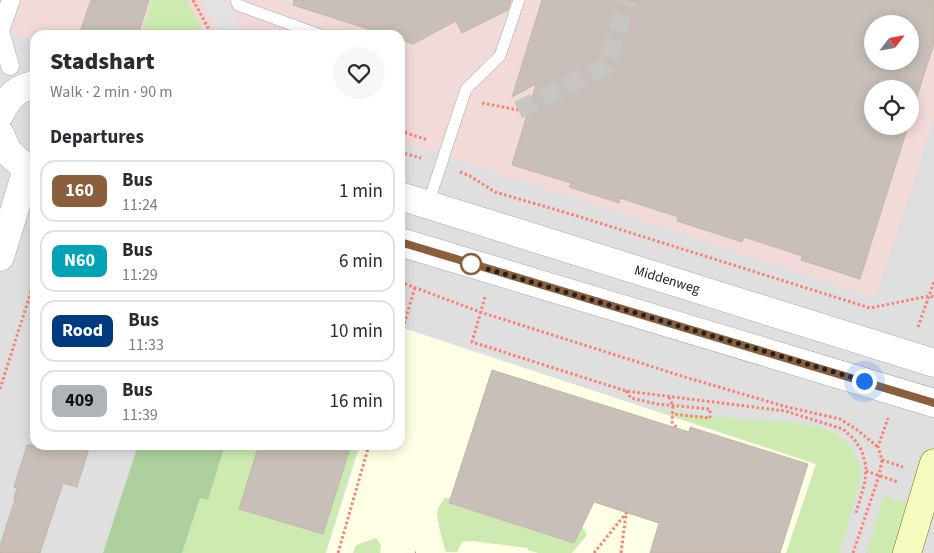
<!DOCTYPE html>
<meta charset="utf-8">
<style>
:root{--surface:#fff;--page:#f7f7f7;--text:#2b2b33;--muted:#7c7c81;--line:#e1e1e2}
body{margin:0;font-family:"Source Sans 3",sans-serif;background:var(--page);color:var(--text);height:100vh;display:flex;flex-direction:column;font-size:19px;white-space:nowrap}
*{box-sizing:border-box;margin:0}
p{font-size:16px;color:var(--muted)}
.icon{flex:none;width:28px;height:28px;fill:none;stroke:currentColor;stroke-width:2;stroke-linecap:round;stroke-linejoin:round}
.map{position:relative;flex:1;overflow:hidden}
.sheet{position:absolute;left:30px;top:30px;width:375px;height:420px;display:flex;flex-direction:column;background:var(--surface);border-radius:15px;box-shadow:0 2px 12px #0003}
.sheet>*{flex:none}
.badge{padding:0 10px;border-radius:8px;font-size:18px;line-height:32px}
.needle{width:32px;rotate:59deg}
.buttons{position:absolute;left:864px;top:15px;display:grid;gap:10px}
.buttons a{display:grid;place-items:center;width:55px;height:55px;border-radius:50%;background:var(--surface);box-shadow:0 2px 12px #0003;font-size:25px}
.you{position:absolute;width:25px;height:25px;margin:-12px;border:4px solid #fff;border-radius:50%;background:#1a73e8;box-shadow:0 0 0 8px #1a73e833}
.map>.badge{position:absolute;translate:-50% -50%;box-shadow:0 0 0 2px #fff}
h2{padding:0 20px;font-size:19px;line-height:45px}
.round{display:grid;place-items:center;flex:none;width:52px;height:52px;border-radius:26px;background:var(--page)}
.summary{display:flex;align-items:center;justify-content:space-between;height:85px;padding:0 20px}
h1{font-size:24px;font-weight:800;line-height:38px}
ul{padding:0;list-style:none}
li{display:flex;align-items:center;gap:15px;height:62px;margin:0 10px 8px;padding:0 10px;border:2px solid var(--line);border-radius:15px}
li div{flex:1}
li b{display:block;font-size:19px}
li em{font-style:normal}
li .badge{min-width:55px;font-weight:700;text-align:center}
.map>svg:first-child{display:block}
.residential{fill:#e0dfdf;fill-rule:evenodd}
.commercial{fill:#f2dad9;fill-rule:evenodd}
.education{fill:#ffffe5}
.grass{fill:#cdebb0}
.forest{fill:#add19e}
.parking{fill:#e2e2e2}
.building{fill:#c7bfb8;stroke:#c4b6ab;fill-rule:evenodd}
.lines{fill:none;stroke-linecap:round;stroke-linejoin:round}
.pedestrian-tunnel{stroke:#c8c6c1;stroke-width:18;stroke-dasharray:18 9;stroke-linecap:butt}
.service-casing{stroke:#a9a9a9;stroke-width:12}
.pedestrian-casing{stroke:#a9a9a9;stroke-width:19}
.tertiary-casing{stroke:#a9a9a9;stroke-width:29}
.secondary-casing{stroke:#707d05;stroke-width:29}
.path{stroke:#fa8072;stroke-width:3;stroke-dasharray:2.5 2.5;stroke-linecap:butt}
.service{stroke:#fff;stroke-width:11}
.pedestrian{stroke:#fff;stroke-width:18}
.tertiary{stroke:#fff;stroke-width:28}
.secondary{stroke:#f7fabf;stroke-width:28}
.line-casing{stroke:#fff;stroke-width:11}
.line{stroke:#8b5e3c;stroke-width:8}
.walk{stroke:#222;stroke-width:5;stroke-dasharray:0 9}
.stop-dot{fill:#fff;stroke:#8b5e3c;stroke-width:2.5}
.labels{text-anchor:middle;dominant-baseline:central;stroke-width:5;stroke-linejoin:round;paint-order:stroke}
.street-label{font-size:14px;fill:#222;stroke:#fff}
</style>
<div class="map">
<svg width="934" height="553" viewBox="0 0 934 553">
<rect width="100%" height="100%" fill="#f2efe9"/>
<!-- residential -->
<path class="residential" d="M 0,0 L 934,0 L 934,553 L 0,553 ZM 872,24 L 910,24 L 910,61 L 872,61 ZM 35,35 L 400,35 L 400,445 L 35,445 ZM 872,89 L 910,89 L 910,126 L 872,126 Z"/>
<!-- commercial -->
<path class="commercial" d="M 11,0 L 934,0 L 934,119 L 875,298 L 440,154 L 400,142 L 400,35 L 35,35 L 35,40 L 0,31 ZM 872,24 L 910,24 L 910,61 L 872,61 ZM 872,89 L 910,89 L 910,126 L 872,126 Z"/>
<!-- education -->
<path class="education" d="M 400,327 L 816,464 L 787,553 L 326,553 L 360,445 L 400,445 Z"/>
<!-- grass -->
<g class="grass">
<path d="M 152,0 L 187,0 L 205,35 L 141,35 Z"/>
<path d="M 659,411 C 687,414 715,416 743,419 C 771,421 821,421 844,439 C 855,448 859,463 861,477 L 840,553 L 786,553 L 816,464 Z"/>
<path d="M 225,445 L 358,445 L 325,553 L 182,553 L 200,498 L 208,500 Z"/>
<path d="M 884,495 L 897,500 L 913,503 L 895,553 L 866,553 Z"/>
<path d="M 445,498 L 451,498 L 450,504 L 574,543 L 582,526 L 587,535 L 572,553 L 538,553 L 528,550 L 528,548 L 471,541 L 462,542 L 457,552 L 446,552 C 444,548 436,515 437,512 C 438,507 442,502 445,498 Z"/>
<path d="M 376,538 L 381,545 L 380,553 L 353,553 L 356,545 Z"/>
</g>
<!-- forest -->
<path class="forest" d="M 138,445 L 225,445 L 208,500 L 200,498 L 182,553 L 103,553 Z"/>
<!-- parking -->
<path class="parking" d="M 202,0 L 226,0 L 245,35 L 220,35 Z"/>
<!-- building -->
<g class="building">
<path d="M 91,0 L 149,0 L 138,35 L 79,35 Z"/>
<path d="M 294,0 L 511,0 L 508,10 L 462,33 L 456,21 L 413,44 L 400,39 L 400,35 L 387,35 L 293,5 Z"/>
<path d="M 542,0 L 934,0 L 934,43 L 910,119 L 910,89 L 872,89 L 872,126 L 908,126 L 860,279 L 801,260 L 802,256 L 744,237 L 742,242 L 677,221 L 678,217 L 620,198 L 619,203 L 569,187 L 571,183 L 512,165 L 536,84 L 512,97 ZM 872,24 L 910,24 L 910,61 L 872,61 Z"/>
<path d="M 492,370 L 689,432 L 690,427 L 808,464 L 780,553 L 650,553 L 659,523 L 594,502 L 574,543 L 449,503 Z"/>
<path d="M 27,445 L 90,445 L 77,487 L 63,483 L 40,553 L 0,553 L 0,546 L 15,499 L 14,498 L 17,488 L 14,487 Z"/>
<path d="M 259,445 L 351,445 L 323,534 L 239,509 Z"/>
</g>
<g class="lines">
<!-- pedestrian-tunnel -->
<path class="pedestrian-tunnel" d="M 518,110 L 606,66 L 627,0"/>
<!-- service casing -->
<g class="service-casing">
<g id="service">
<path d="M 236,0 L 238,5 L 320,35"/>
<path d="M 428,204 L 466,89 L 500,56 L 519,0"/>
</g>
</g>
<!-- pedestrian casing -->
<g class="pedestrian-casing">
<path id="pedestrian" d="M 10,66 L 0,31 L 11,0"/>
</g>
<!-- tertiary casing -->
<g class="tertiary-casing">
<g id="tertiary">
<path d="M 0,114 C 7,99 17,87 35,85"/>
<path d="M 0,134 L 8,152 L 27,169 L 35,168"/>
<path d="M 400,196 L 934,363"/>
<path d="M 400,242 L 934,403"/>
<path d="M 0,257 L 27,169"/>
</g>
</g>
<!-- secondary casing -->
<g class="secondary-casing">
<path id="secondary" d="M 907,553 L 934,463"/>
</g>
<!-- path -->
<g class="path">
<path d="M 193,0 L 212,35"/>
<path d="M 482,103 L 518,110"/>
<path d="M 400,131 L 428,140"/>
<path d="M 400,152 L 421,158"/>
<path d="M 460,172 L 470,176 L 495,192 L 574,215 L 870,308 L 929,296 L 934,297"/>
<path d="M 400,282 L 480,312 L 688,378 L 787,407 L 840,419 L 856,429 L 878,447"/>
<path d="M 485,297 L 472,342 L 626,391 L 785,411 L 843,429 L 854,439 L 862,451 L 866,466 L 865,482 L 856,513"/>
<path d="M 918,327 L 934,282"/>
<path d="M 400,338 L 415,287"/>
<path d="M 0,389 L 35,279"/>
<path d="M 626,391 L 631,398 L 657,404 L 710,409 L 710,418 L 672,414"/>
<path d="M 669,397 L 673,406 L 672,422 L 678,429"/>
<path d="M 882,460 L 903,467"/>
<path d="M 866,471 L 898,482"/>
<path d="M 338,553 L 369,445"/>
<path d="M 415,553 L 416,553"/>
<path d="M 594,553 L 627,512"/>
<path d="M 621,553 L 626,514"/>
<path d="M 853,553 L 879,476 L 882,460 L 878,447 L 888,418"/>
</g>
<!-- service -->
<use href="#service" class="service"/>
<!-- pedestrian -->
<use href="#pedestrian" class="pedestrian"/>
<!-- tertiary -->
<use href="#tertiary" class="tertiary"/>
<!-- secondary -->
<use href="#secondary" class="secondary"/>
</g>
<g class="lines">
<!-- line casing -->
<g class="line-casing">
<path id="line" d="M 400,242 L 934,403"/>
</g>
<!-- line -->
<use href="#line" class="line"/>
<!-- walk -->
<path class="walk" d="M 471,264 L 864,381"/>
</g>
<!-- markers -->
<circle class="stop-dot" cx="471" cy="264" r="10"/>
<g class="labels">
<!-- street labels -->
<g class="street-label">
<text transform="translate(667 280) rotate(17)">Middenweg</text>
</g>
</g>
</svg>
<div class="buttons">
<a><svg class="needle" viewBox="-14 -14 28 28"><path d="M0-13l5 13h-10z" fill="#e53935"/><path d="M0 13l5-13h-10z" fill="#7c7c81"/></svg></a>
<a><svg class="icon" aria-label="locate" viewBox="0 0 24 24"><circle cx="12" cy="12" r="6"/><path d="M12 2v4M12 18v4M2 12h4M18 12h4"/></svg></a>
</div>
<div class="you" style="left:864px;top:381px"></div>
<section class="sheet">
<div class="summary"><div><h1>Stadshart</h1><p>Walk · 2 min · 90 m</p></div><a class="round"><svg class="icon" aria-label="heart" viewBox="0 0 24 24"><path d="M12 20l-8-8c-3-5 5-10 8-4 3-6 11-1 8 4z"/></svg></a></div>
<h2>Departures</h2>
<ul>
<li><span class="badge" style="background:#8b5e3c;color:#fff">160</span><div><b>Bus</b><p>11:24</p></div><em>1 min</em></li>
<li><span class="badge" style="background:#00a3b4;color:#fff">N60</span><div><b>Bus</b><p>11:29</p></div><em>6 min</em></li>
<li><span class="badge" style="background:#003b80;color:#fff">Rood</span><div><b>Bus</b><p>11:33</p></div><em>10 min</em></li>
<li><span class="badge" style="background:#afb4b9;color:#111">409</span><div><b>Bus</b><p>11:39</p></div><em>16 min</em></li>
</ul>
</section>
</div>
